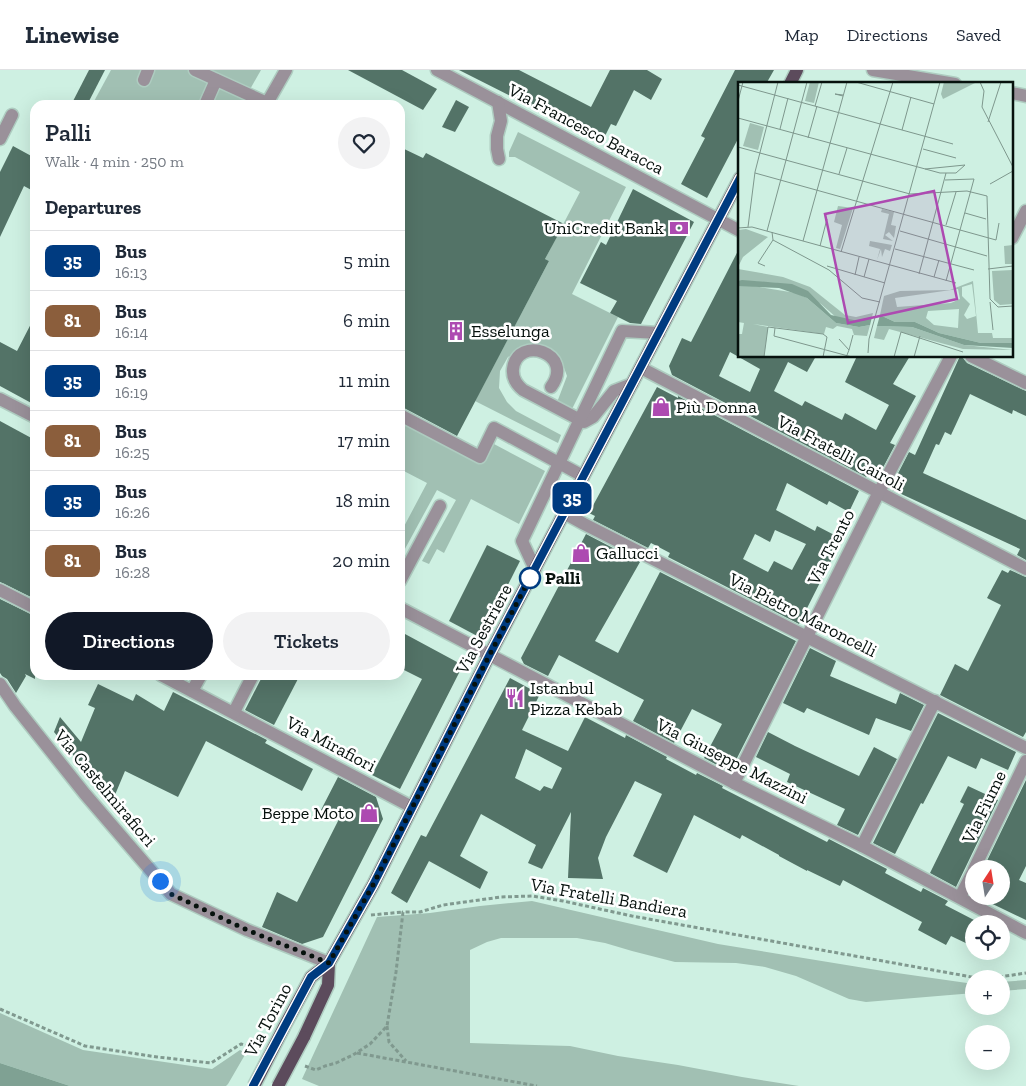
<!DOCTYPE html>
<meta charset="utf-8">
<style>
:root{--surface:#fff;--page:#f2f2f3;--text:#1f2937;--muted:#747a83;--line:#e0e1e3;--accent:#111827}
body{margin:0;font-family:"Zilla Slab",serif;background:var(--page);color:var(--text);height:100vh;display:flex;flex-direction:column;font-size:19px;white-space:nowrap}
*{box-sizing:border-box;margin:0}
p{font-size:16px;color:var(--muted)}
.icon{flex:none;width:28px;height:28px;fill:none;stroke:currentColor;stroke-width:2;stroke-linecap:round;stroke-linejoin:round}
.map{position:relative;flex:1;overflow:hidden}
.details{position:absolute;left:30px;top:30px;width:375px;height:580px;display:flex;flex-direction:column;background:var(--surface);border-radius:15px;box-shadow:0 5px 20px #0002}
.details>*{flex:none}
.badge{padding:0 10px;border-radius:8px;font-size:18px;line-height:32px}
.needle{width:32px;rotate:12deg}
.buttons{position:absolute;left:965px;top:790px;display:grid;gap:10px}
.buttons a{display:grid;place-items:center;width:45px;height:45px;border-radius:50%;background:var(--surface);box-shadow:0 5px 20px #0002;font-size:25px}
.you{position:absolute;width:25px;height:25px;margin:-12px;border:4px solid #fff;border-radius:50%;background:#1a73e8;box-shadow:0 0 0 8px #1a73e833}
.map>.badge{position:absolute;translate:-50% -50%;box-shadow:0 0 0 2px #fff}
h2{padding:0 15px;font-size:19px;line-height:45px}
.round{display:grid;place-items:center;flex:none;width:52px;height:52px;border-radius:26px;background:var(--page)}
.head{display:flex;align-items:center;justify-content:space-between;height:85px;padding:0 15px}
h1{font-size:24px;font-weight:600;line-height:38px}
.button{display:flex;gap:10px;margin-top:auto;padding:10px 15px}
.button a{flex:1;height:58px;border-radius:30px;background:var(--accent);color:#fff;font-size:20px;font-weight:600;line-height:58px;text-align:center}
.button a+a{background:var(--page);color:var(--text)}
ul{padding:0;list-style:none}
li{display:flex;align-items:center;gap:15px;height:60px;padding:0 15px;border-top:1px solid var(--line)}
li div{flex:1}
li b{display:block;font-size:19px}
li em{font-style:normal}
li .badge{min-width:55px;font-weight:700;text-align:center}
header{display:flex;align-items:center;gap:30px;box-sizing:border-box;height:70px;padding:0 25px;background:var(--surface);border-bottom:1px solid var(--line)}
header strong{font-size:24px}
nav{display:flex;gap:28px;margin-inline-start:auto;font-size:18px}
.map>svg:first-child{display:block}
.green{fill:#a1c0b3}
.water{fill:#7fa193}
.building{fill:#537367;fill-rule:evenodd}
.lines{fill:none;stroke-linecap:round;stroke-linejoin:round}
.minor-casing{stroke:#aeccc0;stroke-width:15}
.major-casing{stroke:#aeccc0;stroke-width:15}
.path{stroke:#80998f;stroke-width:3;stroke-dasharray:4 2.5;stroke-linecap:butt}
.minor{stroke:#9a919a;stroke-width:12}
.major{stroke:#5c4b5c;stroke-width:12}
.major-bridge-casing{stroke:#aeccc0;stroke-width:15;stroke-linecap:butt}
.major-bridge{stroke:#5c4b5c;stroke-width:12}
.line-casing{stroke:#fff;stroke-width:11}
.line{stroke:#003b80;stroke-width:8}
.walk{stroke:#06110d;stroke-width:5;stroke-dasharray:0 9}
.stop-dot{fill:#fff;stroke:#003b80;stroke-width:2.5}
.labels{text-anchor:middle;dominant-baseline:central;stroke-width:5;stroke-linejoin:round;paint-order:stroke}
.street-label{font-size:18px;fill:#06110d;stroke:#fff}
.poi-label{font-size:18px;fill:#06110d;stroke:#fff;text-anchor:start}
.stop-label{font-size:18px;font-weight:bold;fill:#06110d;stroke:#fff;text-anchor:start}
.inset-road{fill:none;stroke:#7e978d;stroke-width:1}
.view{fill:#ad4ab1;fill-opacity:0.15;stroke:#ad4ab1;stroke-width:2.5}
.inset-edge{fill:none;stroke:#06110d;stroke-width:2.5}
</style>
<header>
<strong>Linewise</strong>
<nav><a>Map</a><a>Directions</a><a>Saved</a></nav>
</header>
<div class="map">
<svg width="1026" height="1016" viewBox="0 0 1026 1016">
<rect width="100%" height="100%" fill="#cef0e2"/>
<!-- green -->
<g class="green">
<path d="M 111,0 L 261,0 L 241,35 L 92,35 Z"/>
<path d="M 518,62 L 626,117 L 572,224 L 618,247 L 571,341 L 556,335 L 567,306 L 563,295 L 554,286 L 520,281 L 508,287 L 500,301 L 499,318 L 507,332 L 516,341 L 561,365 L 558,373 L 475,331 L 549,191 L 545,189 L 580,122 L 515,87 L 509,87 L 509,82 Z"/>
<path d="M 400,351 L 483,393 L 494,374 L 545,401 L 519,454 L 471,429 L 444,483 L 437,479 L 429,494 L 422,491 L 456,430 L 437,420 L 400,488 L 400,464 L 427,413 L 400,399 Z"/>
<path d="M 532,831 L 718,874 L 883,901 L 974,914 L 974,923 L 866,932 L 849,929 L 796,906 L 765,897 L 736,893 L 675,892 L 632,881 L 605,873 L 577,868 L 501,868 L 487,872 L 470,880 L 470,973 L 570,976 L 618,986 L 678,995 L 742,1007 L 799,1016 L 319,1016 L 302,1009 L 377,847 L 430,843 L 480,836 Z"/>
<path d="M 1026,910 L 1026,919 L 1001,921 L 1001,912 Z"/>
<path d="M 0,943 L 83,980 L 212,999 L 240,980 L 246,983 L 228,1014 L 226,1016 L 70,1016 L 0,993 Z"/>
</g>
<!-- water -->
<path class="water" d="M 0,993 L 70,1016 L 0,1016 Z"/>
<!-- building -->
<g class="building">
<path d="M 89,0 L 105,0 L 87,35 L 71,35 Z"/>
<path d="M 348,0 L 402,0 L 437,19 L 423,40 Z"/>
<path d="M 459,0 L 519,0 L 591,37 L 610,0 L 647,0 L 662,9 L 651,30 L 634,20 L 616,56 L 611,54 L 602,72 Z"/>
<path d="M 735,0 L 774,0 L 766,14 L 740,14 L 740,65 L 707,128 L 681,114 L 705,68 L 701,66 Z"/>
<path d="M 456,30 L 469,37 L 455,62 L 442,57 Z"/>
<path d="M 13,76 L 35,88 L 35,122 L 24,116 L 0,167 L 0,102 Z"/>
<path d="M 400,77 L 423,88 L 426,83 L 564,154 L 545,189 L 549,191 L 457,366 L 404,338 L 400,337 Z"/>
<path d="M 633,119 L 694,152 L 641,254 L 630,253 L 610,243 L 617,231 L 580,213 L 601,172 L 606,175 Z"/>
<path d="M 740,177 L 740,286 L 816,286 L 807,302 L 788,292 L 774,321 L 802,336 L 805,331 L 842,350 L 845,343 L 876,360 L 889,335 L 845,312 L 857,286 L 910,286 L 893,314 L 916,326 L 890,373 L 895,375 L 877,409 L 868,404 L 866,407 L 672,305 L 669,296 L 682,268 L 691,272 ZM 730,282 L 760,299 L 750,322 L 719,306 Z"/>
<path d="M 35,246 L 35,335 L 0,316 L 0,272 L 17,281 Z"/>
<path d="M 960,286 L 963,288 L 967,293 L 1026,321 L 1026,346 L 1013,340 L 1012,344 L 970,324 L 951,365 L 945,362 L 939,375 L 936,374 L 923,403 L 1026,450 L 1026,490 L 1017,485 L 1020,479 L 897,422 L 892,420 L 893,418 L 891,417 L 909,382 L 915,385 Z"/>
<path d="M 657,317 L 678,328 L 678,326 L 859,421 L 849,442 L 829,431 L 827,435 L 787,413 L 776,440 L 815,461 L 817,456 L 842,469 L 799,554 L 668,487 L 670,483 L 651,473 L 648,478 L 593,450 L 595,446 L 589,443 ZM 775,460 L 806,474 L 792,500 L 774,491 L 768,502 L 743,489 L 755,464 L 770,472 Z"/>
<path d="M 0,351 L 35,370 L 35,529 L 0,512 Z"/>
<path d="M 586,464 L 640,492 L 595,571 L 618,583 L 660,502 L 796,571 L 730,702 L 704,688 L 722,654 L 692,639 L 674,673 L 633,651 L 644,630 L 559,585 L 548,606 L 524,594 L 521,588 Z"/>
<path d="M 487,475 L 520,491 L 481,568 L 449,551 Z"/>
<path d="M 1002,500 L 1008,503 L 1010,500 L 1026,507 L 1026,662 L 1023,667 L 940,625 L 955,594 L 968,601 L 1001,535 L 987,528 Z"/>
<path d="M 0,529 L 35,546 L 35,609 L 25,604 L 26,606 L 16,623 L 7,609 L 2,606 L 0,603 Z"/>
<path d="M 405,564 L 457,592 L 460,601 L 400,719 L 372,705 L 422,609 L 400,598 L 400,572 Z"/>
<path d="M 810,578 L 836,591 L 830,606 L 896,634 L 900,623 L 924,635 L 911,661 L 876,648 L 869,665 L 807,638 L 804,643 L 783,633 Z"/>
<path d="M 263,605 L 300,605 L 274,655 L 245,640 Z"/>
<path d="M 510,608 L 536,622 L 534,618 L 541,621 L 539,623 L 540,624 L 522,660 L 568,681 L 585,647 L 625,668 L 626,665 L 667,687 L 666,689 L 696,705 L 697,703 L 723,716 L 722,718 L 827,772 L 829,769 L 887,799 L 885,803 L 921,822 L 923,818 L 948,831 L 945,835 L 974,850 L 974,877 L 951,866 L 946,875 L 918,860 L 922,852 L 843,810 L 840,816 L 807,800 L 807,801 L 779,786 L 779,785 L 742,765 L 740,769 L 694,745 L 667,803 L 633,786 L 662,724 L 635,711 L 606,767 L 598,788 L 603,809 L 568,808 L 571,742 L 542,799 L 528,793 L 536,775 L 481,744 L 460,786 L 488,802 L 480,819 L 429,791 L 407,833 L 391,823 L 421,765 L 426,767 ZM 526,679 L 562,698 L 552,719 L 544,716 L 540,721 L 515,708 Z"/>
<path d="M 98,614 L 133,631 L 136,624 L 164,641 L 173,622 L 267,670 L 265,673 L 313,699 L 302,721 L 206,671 L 178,727 L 125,701 L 112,732 L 54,662 L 60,647 L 81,672 L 95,638 L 88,635 Z"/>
<path d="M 938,643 L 1016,682 L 1008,700 L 981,688 L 976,699 L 948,686 L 923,734 L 921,733 L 895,784 L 873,773 Z"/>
<path d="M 768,662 L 795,676 L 859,706 L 874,677 L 897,689 L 858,765 L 837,755 L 845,739 L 787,712 L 790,704 L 756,687 Z"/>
<path d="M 338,707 L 376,727 L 383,749 L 323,867 L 302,874 L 262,857 L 277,822 L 297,832 L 339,749 L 321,740 Z"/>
<path d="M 1026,710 L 1026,796 L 1019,810 L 1026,813 L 1026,850 L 976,826 L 1001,826 L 1001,799 L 983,799 Z"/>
<path d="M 968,716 L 998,730 L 956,817 L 930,803 L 964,734 L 960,732 Z"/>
</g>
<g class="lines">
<!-- minor casing -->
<g class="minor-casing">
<g id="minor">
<path d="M 195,0 L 267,33"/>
<path d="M 437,0 L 740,161"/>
<path d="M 873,0 L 955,14"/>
<path d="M 144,10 L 148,0"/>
<path d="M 1012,23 L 1026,26"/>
<path d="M 498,32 L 501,51 L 497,66 L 497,79 L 499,89"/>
<path d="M 205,35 L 216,10"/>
<path d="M 266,35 L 286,0"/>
<path d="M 0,69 L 12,45"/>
<path d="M 1012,168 L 1026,141"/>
<path d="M 971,286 L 1026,313"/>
<path d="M 641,298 L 1026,499"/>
<path d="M 551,317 C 576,283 517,264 513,299 C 512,308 517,315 523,320 L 584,352 L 593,347 L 614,321 L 632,314"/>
<path d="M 0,329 L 35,347"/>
<path d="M 400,345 L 480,387 L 494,358 L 583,406"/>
<path d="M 564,443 L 584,454 L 1026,678"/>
<path d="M 535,499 L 522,471 L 622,261 L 659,263"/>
<path d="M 400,511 L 440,436"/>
<path d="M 0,520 L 35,538"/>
<path d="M 400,538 L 734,713 L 862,776 L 1026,863"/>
<path d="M 161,605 L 412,737"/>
<path d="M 0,614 L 15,636 L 85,724 L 171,824 L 247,860 L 329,893"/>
<path d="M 192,621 L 201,605"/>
<path d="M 234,642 L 253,605"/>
<path d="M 734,713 L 879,422 L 951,286"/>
<path d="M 862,776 L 935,631"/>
<path d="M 974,799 L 1026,691"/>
<path d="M 960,827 L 974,800"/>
</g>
</g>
<!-- major casing -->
<g class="major-casing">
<g id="major">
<path d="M 790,14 L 797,0"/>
<path d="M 284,957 L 311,907 L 329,893 L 373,815 L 490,584 L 740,108"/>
<path d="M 304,967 L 328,915 L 329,893"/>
</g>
</g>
<!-- path -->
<g class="path">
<path d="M 371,845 L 403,842"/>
<path d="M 986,909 L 1026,903"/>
<path d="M 0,939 L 85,976 L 157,987 L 211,993 L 241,974 L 259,980"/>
<path d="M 387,956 L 389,972 L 406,991"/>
<path d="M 357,983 L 537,1016"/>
<path d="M 305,996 L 316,1000 L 325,996 L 336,993 L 353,985 L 370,974 L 387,956 L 396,902 L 403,842 L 420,842 L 443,835 L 501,827 L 532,826 L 563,831 L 632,846 L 983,909"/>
</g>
<!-- minor -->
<use href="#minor" class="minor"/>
<!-- major -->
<use href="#major" class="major"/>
<!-- major-bridge casing -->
<g class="major-bridge-casing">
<g id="major-bridge">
<path d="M 254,1016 L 284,957"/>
<path d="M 278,1016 L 304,967"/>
</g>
</g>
<!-- major-bridge -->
<use href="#major-bridge" class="major-bridge"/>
</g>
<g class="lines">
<!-- line casing -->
<g class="line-casing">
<path id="line" d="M 253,1016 L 311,907 L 329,893 L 373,815 L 490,584 L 740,108"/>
</g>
<!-- line -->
<use href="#line" class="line"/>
<!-- walk -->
<path class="walk" d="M 160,811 L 171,824 L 247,860 L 329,893 L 373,815 L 490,584 L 530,508"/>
</g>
<!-- icons -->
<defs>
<g id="bank-bare" transform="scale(1.5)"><path d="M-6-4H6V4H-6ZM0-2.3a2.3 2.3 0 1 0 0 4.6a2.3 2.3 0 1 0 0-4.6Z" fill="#ad4ab1" stroke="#fff" stroke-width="2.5" paint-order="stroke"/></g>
<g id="building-bare" transform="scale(1.5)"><path d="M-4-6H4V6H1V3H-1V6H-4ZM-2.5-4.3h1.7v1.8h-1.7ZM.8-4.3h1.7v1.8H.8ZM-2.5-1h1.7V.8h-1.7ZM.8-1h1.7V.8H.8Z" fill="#ad4ab1" stroke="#fff" stroke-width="2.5" paint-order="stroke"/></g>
<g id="shop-bare" transform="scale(1.5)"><path d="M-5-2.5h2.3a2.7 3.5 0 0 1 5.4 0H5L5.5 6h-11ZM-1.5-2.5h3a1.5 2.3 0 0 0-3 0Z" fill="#ad4ab1" stroke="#fff" stroke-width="2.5" paint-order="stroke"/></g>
<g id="restaurant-bare" transform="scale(1.5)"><path d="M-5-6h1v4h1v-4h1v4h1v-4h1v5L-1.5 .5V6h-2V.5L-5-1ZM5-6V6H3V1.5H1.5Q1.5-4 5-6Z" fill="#ad4ab1" stroke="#fff" stroke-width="2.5" paint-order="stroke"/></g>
</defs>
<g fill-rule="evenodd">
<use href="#bank-bare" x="679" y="158"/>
<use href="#building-bare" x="456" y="261"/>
<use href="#shop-bare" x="661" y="337"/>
<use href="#shop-bare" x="581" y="483"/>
<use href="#restaurant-bare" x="515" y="628"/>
<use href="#shop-bare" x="369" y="743"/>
</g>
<!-- markers -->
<circle class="stop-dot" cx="530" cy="508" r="10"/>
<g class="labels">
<!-- street labels -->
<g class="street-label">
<text transform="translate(586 59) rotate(28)">Via Francesco Baracca</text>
<text transform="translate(841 383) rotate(28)">Via Fratelli Cairoli</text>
<text transform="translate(831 477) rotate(-63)">Via Trento</text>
<text transform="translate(803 545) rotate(27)">Via Pietro Maroncelli</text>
<text transform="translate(484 559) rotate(-62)">Via Sestriere</text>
<text transform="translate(331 674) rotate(28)">Via Mirafiori</text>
<text transform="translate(732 691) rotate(27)">Via Giuseppe Mazzini</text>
<text transform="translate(105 718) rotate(50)">Via Castelmirafiori</text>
<text transform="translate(984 737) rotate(-64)">Via Fiume</text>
<text transform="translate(609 828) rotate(10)">Via Fratelli Bandiera</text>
<text transform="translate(268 950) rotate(-62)">Via Torino</text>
</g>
<!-- poi labels -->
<g class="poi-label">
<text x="664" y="158" text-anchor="end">UniCredit Bank</text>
<text x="471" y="261">Esselunga</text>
<text x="676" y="337">Più Donna</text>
<text x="596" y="483">Gallucci</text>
<text x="530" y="618">Istanbul<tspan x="530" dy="21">Pizza Kebab</tspan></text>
<text x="354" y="743" text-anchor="end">Beppe Moto</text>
</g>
<!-- stop labels -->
<g class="stop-label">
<text x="545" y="508">Palli</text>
</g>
</g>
<!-- overview -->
<g transform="translate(738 12)">
<rect width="275" height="275" fill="#cef0e2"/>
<path d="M 72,0 L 81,0 L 76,21 L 67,19 ZM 206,0 L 239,0 L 205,17 L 203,12 ZM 12,41 L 26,45 L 20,68 L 5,64 ZM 100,124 L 115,126 L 102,167 L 98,166 L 104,143 L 96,140 ZM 144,127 L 156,130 L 153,143 L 158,144 L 156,156 L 151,150 L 147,153 L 155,159 L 145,157 L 151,132 L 143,130 ZM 8,147 L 30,155 L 5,175 L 0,185 L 0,148 ZM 132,159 L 154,163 L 152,169 L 147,167 L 144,175 L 143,167 L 139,178 L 142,167 L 131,164 ZM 275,163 L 275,182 L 267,182 L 266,164 ZM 0,187 L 45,195 L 72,205 L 107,233 L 118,235 L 135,231 L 134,235 L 120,239 L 99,236 L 83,222 L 40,201 L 0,199 ZM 274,188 L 275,222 L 262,223 L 256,218 L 254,189 ZM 235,199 L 240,251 L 254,251 L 255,256 L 275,256 L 275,261 L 243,261 L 201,251 L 177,240 L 157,240 L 142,233 L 146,214 L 162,209 L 212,208 ZM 234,202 L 238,234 L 229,237 L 226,233 L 232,222 L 224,214 L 224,205 ZM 220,207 L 222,217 L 213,221 L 159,225 L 157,216 ZM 221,227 L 220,246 L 196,243 L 188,236 L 190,229 ZM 3,202 L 58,211 L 69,216 L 98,241 L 121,245 L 132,243 L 129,254 L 116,253 L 114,247 L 99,244 L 95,247 L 88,245 L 86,252 L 15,242 L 30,245 L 26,275 L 0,275 L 0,252 L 4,252 L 6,241 L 0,240 L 0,204 ZM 139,244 L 174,245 L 226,263 L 275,268 L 225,267 L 151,247 L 146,258 L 136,256 Z" fill="#a1c0b3" fill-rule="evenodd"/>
<path d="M 4,198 L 54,202 L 70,209 L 93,233 L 120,239 L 134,235 L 132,243 L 121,245 L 98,241 L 69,216 L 41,206 L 0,204 L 0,199 ZM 142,233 L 157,240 L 177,240 L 201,251 L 243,261 L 275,261 L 275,266 L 226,263 L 174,245 L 139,244 Z" fill="#7fa193"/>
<path class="inset-road" d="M 118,0 L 196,22M 242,0 L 246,9 L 244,25 L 275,85M 0,3 L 215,62M 105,14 L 97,12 L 105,13M 0,19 L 5,0M 77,24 L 84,0M 0,36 L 202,91 L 218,91 L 227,83 L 187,87M 250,40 L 263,0M 42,47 L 50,16M 164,48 L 173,15M 70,56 L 79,24M 0,65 L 172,112 L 229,109 L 249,114 L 252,217 L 260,225 L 275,224M 185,67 L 218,76M 17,91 L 258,158 L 261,141M 101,92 L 109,66M 207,98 L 236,97 L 208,199M 252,102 L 275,89M 227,131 L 248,137M 208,143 L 218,110M 10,145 L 17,90 L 40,0M 0,146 L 14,145 L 218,201M 29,149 L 69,0M 162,149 L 249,174M 34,150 L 35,158 L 91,188 L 124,216 L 142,220M 65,159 L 109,0M 82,164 L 89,137M 157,167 L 236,188M 103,170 L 155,0M 27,184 L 20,181 L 35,158M 89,184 L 147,201M 250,187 L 275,184M 181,192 L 208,91M 117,193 L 121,175M 126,195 L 131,177M 196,195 L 201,178M 252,220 L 255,248M 37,246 L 36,254 L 114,275M 101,257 L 111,268 L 109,273M 111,268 L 115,253M 130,271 L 131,257 L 202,0M 26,275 L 30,245 L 85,252 L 89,255 L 85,275M 156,275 L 163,250 L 225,270M 176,275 L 182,254"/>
<path class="view" d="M 196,109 L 219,217 L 110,241 L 87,132 Z"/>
<rect width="275" height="275" class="inset-edge"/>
</g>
</svg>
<div class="buttons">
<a><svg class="needle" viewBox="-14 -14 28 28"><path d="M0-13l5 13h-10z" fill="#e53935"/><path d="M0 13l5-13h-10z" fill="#747a83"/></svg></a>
<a><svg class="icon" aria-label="locate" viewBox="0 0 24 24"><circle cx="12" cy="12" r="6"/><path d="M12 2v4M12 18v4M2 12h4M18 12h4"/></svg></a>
<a>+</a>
<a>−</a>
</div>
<div class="you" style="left:160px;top:811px"></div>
<b class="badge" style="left:572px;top:428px;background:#003b80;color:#fff">35</b>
<section class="details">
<div class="head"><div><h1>Palli</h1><p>Walk · 4 min · 250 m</p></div><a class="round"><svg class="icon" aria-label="heart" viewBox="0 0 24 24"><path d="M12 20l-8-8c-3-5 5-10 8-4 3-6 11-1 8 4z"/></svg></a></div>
<h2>Departures</h2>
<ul>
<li><span class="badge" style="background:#003b80;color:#fff">35</span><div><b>Bus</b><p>16:13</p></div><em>5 min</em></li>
<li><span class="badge" style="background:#8b5e3c;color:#fff">81</span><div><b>Bus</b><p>16:14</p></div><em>6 min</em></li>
<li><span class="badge" style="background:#003b80;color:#fff">35</span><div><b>Bus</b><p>16:19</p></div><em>11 min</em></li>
<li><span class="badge" style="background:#8b5e3c;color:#fff">81</span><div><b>Bus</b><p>16:25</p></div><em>17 min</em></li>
<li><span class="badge" style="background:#003b80;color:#fff">35</span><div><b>Bus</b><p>16:26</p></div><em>18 min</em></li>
<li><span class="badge" style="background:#8b5e3c;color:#fff">81</span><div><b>Bus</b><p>16:28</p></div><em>20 min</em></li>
</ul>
<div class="button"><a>Directions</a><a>Tickets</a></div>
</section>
</div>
